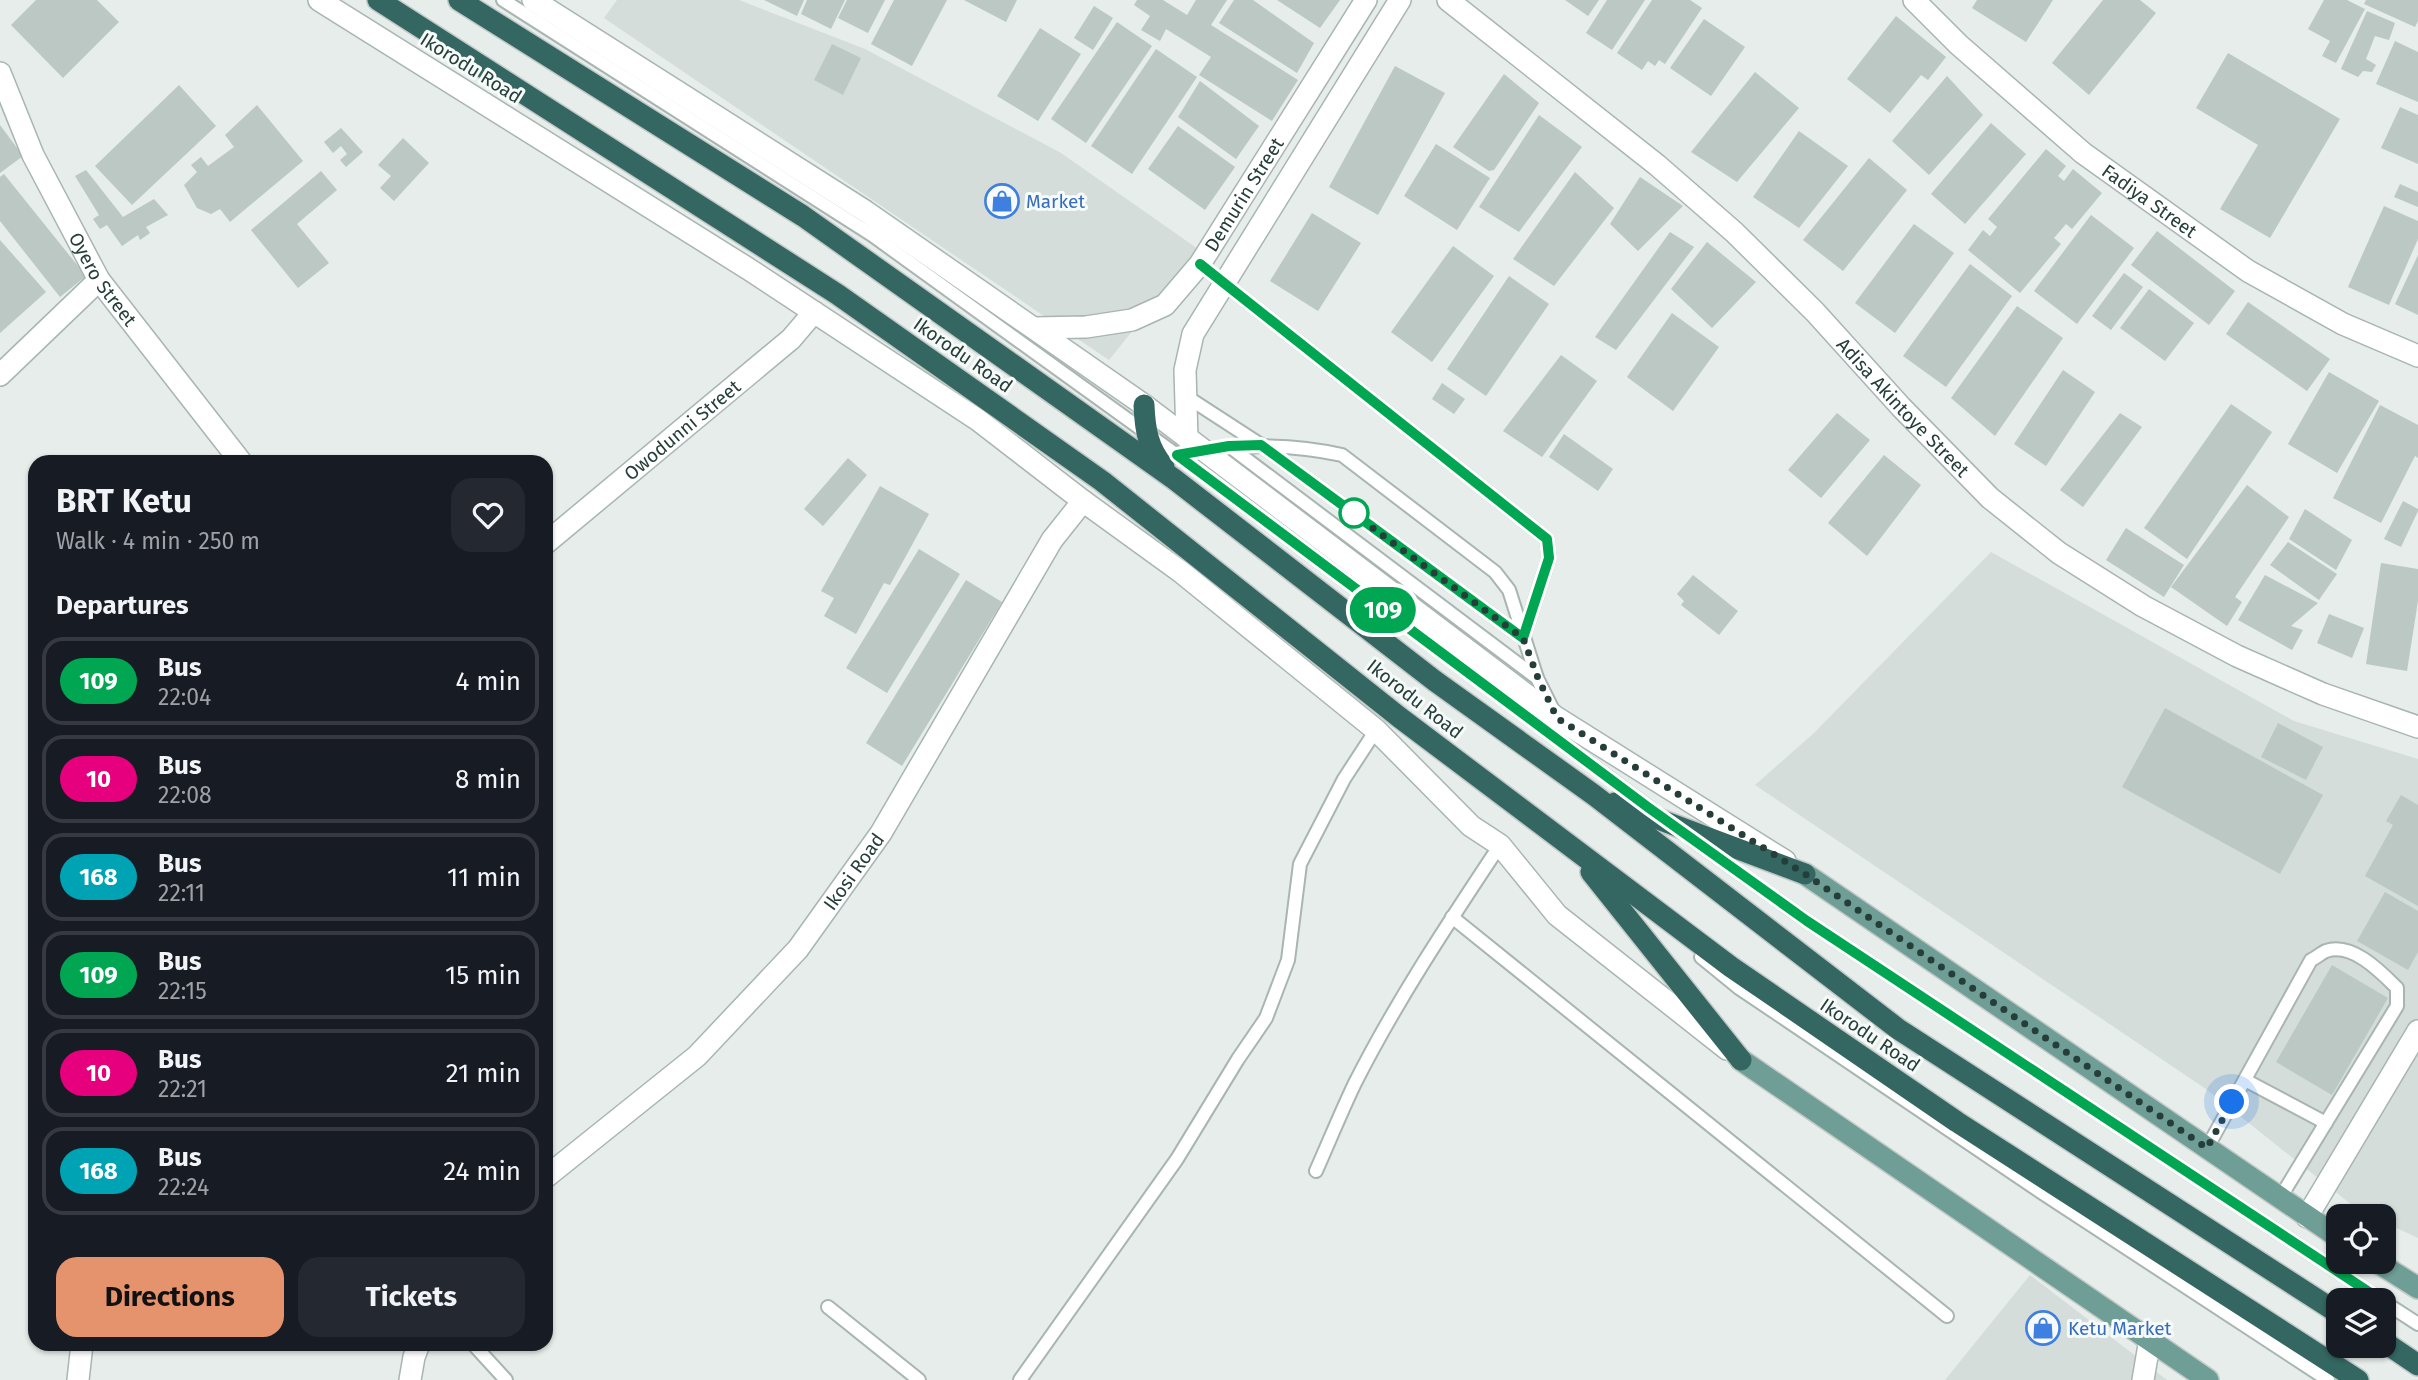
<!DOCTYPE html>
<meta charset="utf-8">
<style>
:root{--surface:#171b24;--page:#242831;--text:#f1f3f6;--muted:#9ea1a6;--line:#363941;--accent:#e5936c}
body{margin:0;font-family:"Fira Sans",sans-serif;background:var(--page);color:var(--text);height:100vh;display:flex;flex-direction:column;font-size:26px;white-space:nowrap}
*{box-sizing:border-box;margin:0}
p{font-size:23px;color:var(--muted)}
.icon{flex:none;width:38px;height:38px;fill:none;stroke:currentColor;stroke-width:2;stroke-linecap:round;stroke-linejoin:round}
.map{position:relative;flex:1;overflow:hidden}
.panel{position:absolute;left:28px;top:455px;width:525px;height:896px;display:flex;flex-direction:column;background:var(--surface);border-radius:21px;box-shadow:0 2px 5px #0004}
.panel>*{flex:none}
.badge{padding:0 14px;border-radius:23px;font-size:24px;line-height:46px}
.tools{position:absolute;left:2326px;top:1204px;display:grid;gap:14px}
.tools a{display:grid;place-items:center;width:70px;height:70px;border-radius:14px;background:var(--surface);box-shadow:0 2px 5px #0004;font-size:35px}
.you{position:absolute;width:35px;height:35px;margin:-18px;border:5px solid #fff;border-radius:50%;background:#1a73e8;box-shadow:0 0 0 10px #1a73e833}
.map>.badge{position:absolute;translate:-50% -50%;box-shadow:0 0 0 4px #fff}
h2{padding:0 28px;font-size:26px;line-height:63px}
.round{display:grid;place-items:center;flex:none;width:74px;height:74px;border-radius:21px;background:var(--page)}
.head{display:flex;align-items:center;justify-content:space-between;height:119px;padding:0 28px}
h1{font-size:33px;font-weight:700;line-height:52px}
.action{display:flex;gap:14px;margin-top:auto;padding:14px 28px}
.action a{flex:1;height:80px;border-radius:21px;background:var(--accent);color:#111;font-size:28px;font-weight:700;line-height:80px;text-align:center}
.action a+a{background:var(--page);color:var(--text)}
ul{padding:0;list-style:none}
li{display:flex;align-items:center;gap:21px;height:88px;margin:0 14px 10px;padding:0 14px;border:4px solid var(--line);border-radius:21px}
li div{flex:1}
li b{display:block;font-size:26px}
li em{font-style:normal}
li .badge{min-width:77px;font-weight:700;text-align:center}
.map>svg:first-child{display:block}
.built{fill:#d4ddd9}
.building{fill:#bbc8c4}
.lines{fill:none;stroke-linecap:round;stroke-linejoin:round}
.service-casing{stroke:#a9b5b1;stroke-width:16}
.minor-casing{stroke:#a9b5b1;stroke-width:24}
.tertiary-casing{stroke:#a9b5b1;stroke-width:24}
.primary-casing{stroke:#c2c9c8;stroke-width:24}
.motorway-casing{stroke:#c2c9c8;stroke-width:24}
.service{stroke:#fff;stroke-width:12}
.minor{stroke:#fff;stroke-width:21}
.tertiary{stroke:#fff;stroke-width:21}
.primary{stroke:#6e9e96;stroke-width:21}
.motorway{stroke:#346761;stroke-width:21}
.line-casing{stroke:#fff;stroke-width:16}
.line{stroke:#00a651;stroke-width:10}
.walk{stroke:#263e39;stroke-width:7;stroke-dasharray:0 12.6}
.stop-dot{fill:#fff;stroke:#00a651;stroke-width:3.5}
.labels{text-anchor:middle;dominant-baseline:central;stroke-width:6;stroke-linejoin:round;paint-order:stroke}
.street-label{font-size:19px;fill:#263e39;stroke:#f6faf8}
.shop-label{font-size:19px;fill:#366cbe;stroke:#f6faf8;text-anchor:start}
</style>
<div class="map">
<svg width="2418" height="1380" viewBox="0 0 2418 1380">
<rect width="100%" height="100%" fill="#e6edea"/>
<!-- built -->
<g class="built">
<path d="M 617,0 L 739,0 L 865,49 L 1061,153 L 1198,249 L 1109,360 L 604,18 Z"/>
<path d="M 1991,552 L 2294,721 L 2418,759 L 2418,1238 L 2384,1222 L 2384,1216 L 2372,1216 L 2357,1209 L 2206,1089 L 1755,785 L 1814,733 Z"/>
<path d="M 2030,1275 L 2167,1380 L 1945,1380 Z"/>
</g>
<!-- building -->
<g class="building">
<path d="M 36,0 L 97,0 L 119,22 L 63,78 L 11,25 Z"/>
<path d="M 764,0 L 804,0 L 797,16 Z"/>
<path d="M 807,0 L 845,0 L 831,29 L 801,14 Z"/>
<path d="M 847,0 L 885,0 L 868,33 L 838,18 Z"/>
<path d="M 894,0 L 947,0 L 912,66 L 871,44 Z"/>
<path d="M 964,0 L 1017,0 L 1006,22 Z"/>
<path d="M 1137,0 L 1163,0 L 1187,15 L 1196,0 L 1227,0 L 1211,25 L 1298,80 L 1272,121 L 1199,75 L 1211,57 L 1166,29 L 1160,41 L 1141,30 L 1150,16 L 1134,5 Z"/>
<path d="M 1234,0 L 1253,0 L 1314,43 L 1297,73 L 1219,23 Z"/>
<path d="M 1277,0 L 1340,0 L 1320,28 Z"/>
<path d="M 1565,0 L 1599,0 L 1588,16 Z"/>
<path d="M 1607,0 L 1645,0 L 1612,50 L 1586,33 Z"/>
<path d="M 1652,0 L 1690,0 L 1702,8 L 1665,64 L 1659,60 L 1655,66 L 1648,61 L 1642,70 L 1617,53 Z"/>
<path d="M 1977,0 L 2053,0 L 2026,42 L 1972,8 Z"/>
<path d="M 2103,0 L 2140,0 L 2156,13 L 2089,95 L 2052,63 Z"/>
<path d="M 2324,0 L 2347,0 L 2365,9 L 2336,63 L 2322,56 L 2330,41 L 2308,29 Z"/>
<path d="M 2366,0 L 2418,0 L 2418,21 L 2415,27 L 2364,4 Z"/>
<path d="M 1094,6 L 1113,18 L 1093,50 L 1074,38 Z"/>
<path d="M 2367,11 L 2395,23 L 2389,40 L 2375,36 L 2366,59 L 2376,65 L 2372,72 L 2363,71 L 2358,77 L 2341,69 Z"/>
<path d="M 1896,16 L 1946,57 L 1928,80 L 1921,75 L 1890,113 L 1847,79 Z"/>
<path d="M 1704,19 L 1745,47 L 1711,96 L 1670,68 Z"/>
<path d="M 1117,22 L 1152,46 L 1086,143 L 1051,119 Z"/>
<path d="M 1040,28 L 1081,54 L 1038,121 L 997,96 Z"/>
<path d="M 2395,41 L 2418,52 L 2418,102 L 2376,84 Z"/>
<path d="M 832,44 L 861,58 L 843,95 L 814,80 Z"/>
<path d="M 1156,49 L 1197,77 L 1132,174 L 1091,146 Z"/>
<path d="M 2228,53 L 2340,119 L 2270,238 L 2220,209 L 2258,145 L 2196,108 Z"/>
<path d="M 1395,66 L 1445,93 L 1378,215 L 1329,187 Z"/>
<path d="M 1755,72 L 1799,108 L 1737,182 L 1691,152 Z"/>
<path d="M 1504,74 L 1539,103 L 1494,170 L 1489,171 L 1453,147 Z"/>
<path d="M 1947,76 L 1983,115 L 1929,175 L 1892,141 Z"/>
<path d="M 1200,81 L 1259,126 L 1236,159 L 1178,117 Z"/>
<path d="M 179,85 L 216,126 L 132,205 L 95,166 Z"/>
<path d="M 257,105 L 303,161 L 230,222 L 220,209 L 211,214 L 197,208 L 184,185 L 197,172 L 191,165 L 201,157 L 208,166 L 234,147 L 225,135 Z"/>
<path d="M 2400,107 L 2418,115 L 2418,164 L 2381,148 Z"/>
<path d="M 1539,115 L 1582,147 L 1519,232 L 1479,207 Z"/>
<path d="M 1991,123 L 2026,154 L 1965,224 L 1931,194 Z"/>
<path d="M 0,125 L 23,156 L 0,173 Z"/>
<path d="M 1178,126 L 1235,167 L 1205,210 L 1148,169 Z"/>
<path d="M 341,128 L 363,152 L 346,167 L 340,160 L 347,154 L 341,146 L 333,153 L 324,142 Z"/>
<path d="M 1799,131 L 1848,166 L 1799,228 L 1753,197 Z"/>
<path d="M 403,138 L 429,163 L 394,201 L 380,188 L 391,176 L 378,165 Z"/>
<path d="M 1436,144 L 1490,178 L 1457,230 L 1404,196 Z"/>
<path d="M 2046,149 L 2066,166 L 2058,176 L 2064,181 L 2073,169 L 2102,193 L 2072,229 L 2066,224 L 2054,238 L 2061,244 L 2020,293 L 1968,250 L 1983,230 L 1990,236 L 1997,227 L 1988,219 Z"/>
<path d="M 1869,158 L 1907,190 L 1843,271 L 1803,240 Z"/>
<path d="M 86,170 L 123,217 L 154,199 L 168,215 L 146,227 L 150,233 L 140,240 L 138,235 L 122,246 L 107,225 L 100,229 L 93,219 L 99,215 L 75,176 Z"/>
<path d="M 321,171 L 337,190 L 297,224 L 329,263 L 298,288 L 251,230 Z"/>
<path d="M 1575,172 L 1614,208 L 1554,286 L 1513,259 Z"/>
<path d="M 4,174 L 86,276 L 60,297 L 0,221 L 0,177 Z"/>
<path d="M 1640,177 L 1683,206 L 1638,251 L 1610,224 Z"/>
<path d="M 2400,184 L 2418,192 L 2418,207 L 2394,197 Z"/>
<path d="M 2384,206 L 2418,221 L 2418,239 L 2389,305 L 2348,287 Z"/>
<path d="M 1312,213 L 1361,243 L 1318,311 L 1270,281 Z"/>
<path d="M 2091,215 L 2134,248 L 2077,324 L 2034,291 Z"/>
<path d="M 1914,224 L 1954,253 L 1895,333 L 1855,303 Z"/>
<path d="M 2157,231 L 2235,291 L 2209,325 L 2131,265 Z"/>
<path d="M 1670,232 L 1694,247 L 1616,350 L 1595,337 Z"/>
<path d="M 0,240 L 46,292 L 0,333 Z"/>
<path d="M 1707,242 L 1756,282 L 1712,328 L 1671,289 Z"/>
<path d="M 1453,246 L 1494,276 L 1432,362 L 1391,332 Z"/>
<path d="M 2418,255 L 2418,315 L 2395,304 Z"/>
<path d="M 1970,264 L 2012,296 L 1946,387 L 1903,356 Z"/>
<path d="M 2124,273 L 2143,287 L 2111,330 L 2092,316 Z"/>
<path d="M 1509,276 L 1549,304 L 1486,396 L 1447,369 Z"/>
<path d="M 2149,289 L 2194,323 L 2165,361 L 2120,328 Z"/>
<path d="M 2248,302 L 2330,359 L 2307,391 L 2226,334 Z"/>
<path d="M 2017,306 L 2063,338 L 1995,436 L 1951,398 Z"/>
<path d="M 1672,313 L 1719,347 L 1673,411 L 1627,377 Z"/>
<path d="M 1561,355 L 1597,381 L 1542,457 L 1503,431 Z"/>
<path d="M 2063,370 L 2095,392 L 2046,466 L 2014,444 Z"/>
<path d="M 2329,372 L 2379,401 L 2337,473 L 2288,444 Z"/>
<path d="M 1442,383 L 1465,399 L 1454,414 L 1432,399 Z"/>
<path d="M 2231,404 L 2272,432 L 2187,559 L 2144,528 Z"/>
<path d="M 2380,405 L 2418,425 L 2418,458 L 2415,456 L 2381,523 L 2333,498 Z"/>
<path d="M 1837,413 L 1870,440 L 1821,498 L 1788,470 Z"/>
<path d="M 2120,413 L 2142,427 L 2083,507 L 2060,490 Z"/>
<path d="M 1564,434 L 1613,469 L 1598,491 L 1549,457 Z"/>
<path d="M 1884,455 L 1921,485 L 1867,556 L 1828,523 Z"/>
<path d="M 848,458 L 867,475 L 823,526 L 804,509 Z"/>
<path d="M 2247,485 L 2289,517 L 2235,597 L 2242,602 L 2227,626 L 2171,587 Z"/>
<path d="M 880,486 L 929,514 L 890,585 L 884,583 L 856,634 L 824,616 L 834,598 L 821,591 Z"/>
<path d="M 2403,501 L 2418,509 L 2418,511 L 2401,547 L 2384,539 Z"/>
<path d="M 2305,509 L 2352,540 L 2336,570 L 2289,539 Z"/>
<path d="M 2126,528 L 2184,565 L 2164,597 L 2106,560 Z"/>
<path d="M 2288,542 L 2337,574 L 2319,600 L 2270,565 Z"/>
<path d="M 919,549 L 960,574 L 887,693 L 846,668 Z"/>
<path d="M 2381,563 L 2418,569 L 2418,601 L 2407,671 L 2366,664 Z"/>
<path d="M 1693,575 L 1738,611 L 1719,635 L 1681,605 L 1684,601 L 1677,594 Z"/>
<path d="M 2265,575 L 2318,603 L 2291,626 L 2303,630 L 2292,650 L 2238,620 Z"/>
<path d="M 966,580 L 1002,602 L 902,766 L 866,743 Z"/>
<path d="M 2329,614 L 2364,628 L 2352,658 L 2317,643 Z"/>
<path d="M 2165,708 L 2323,795 L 2280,874 L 2122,787 Z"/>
<path d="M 2278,723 L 2323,747 L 2306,780 L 2261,757 Z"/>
<path d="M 2401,795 L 2418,805 L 2418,906 L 2365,876 L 2393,825 L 2386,821 Z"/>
<path d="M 2385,892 L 2418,911 L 2418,952 L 2408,970 L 2357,941 Z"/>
<path d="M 2332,965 L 2388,998 L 2332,1095 L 2276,1062 Z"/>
</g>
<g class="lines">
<!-- service casing -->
<g class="service-casing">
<g id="service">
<path d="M 503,0 L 872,235 L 1177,455 L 1652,810"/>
<path d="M 1184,395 L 1261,445 L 1523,638 L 1549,558 L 1547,539 L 1200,264"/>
<path d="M 1229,446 L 1537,678"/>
<path d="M 1177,455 C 1234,445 1285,442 1342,455 L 1495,572 L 1509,590 L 1537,678 L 1554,712"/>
<path d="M 1692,839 L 1807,921 L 2381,1300"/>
<path d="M 1452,917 L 1947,1316"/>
<path d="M 1701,957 L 1739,988 L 2041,1192 L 2328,1380"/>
<path d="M 2245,1080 L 2326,1123"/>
<path d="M 2207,1148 L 2311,960 C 2316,958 2321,953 2326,951 C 2352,942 2380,971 2397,988 L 2397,1006 L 2280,1198"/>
<path d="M 1316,1171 C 1329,1142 1341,1112 1355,1083 C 1397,1000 1449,922 1500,845"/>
<path d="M 2384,1302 L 2418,1324"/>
<path d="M 828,1307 L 919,1380"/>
<path d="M 473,1344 L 506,1380"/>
<path d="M 1020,1380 L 1177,1159 L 1238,1059 L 1266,1018 L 1288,960 L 1300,864 L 1344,779 L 1376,730"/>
</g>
</g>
<!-- minor casing -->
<g class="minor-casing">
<g id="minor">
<path id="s1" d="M 1448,0 L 1657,165 L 1734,232 L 1815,312 L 1901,407 L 1990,498 L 2059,553 L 2143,606 L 2237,656 L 2323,694 L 2418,727"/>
<path id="s2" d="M 1914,0 L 1959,45 L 2083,153 L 2248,271 L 2343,324 L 2418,356"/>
<path id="s3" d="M 0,73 L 33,155 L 99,280 L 241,462"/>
<path d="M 0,375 L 99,280"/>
<path id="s4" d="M 546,543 L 791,339 L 814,312"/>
<path d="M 2307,1217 L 2418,1031"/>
<path d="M 78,1380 L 82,1344"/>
<path d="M 2143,1380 L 2150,1339"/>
</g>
</g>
<!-- tertiary casing -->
<g class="tertiary-casing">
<g id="tertiary">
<path d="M 319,0 L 747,268 L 978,420 L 1083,501 L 1181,572 L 1376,730 L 1471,826 L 1500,845 L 1557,915 L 1727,1049"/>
<path d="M 533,0 L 865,211 L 1144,405 L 1557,718 L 1785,861"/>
<path id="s5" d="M 1034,328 L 1086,327 L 1132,320 L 1165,305 L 1200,264 L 1366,0"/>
<path d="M 1187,438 L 1185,370 L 1193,334 L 1400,0"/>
<path id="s6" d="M 546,1177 L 697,1056 L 798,949 L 881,833 L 1052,540 L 1083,501"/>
<path d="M 410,1380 L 414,1357 L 419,1344"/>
</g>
</g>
<!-- primary casing -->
<g class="primary-casing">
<g id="primary">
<path d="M 1805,874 L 2338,1237"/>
<path d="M 1741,1060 L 2208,1380"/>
<path d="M 2377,1262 L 2418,1288"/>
</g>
</g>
<!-- motorway casing -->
<g class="motorway-casing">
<g id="motorway">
<path d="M 378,0 L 837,294 L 1102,481 L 1399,717 L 1731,967 L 1957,1122 L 2358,1380"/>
<path d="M 459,0 L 803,216 L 1174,479 L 1435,681 L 1594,795 L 1898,1029 L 2338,1313"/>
<path d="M 1144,405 C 1145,430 1148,448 1164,467"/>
<path d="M 1615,803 L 1805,874"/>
<path d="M 1591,872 L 1741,1060"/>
<path d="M 2384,1342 L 2418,1365"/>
</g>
</g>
<!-- service -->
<use href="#service" class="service"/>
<!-- minor -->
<use href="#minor" class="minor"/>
<!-- tertiary -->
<use href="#tertiary" class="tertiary"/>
<!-- primary -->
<use href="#primary" class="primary"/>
<!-- motorway -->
<use href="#motorway" class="motorway"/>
</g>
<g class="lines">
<!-- line casing -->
<g class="line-casing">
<path id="line" d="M 1200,264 L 1547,539 L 1549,558 L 1523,638 L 1261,445 L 1229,446 L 1177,455 L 1649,808 L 1807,921 L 2381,1300"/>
</g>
<!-- line -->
<use href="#line" class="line"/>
<!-- walk -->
<path class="walk" d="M 1354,513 L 1348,510 L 1523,638 L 1538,678 L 1557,718 L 1805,874 L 2207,1148 L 2232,1102"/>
</g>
<!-- icons -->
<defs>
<g id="shop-ring" transform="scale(1.75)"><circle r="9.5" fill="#f6faf8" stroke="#3f7fe0" stroke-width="1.5"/><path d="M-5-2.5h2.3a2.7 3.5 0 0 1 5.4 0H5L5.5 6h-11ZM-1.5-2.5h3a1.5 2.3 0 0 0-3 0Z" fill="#3f7fe0"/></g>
</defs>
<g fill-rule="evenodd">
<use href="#shop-ring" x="1002" y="201"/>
<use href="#shop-ring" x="2043" y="1328"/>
</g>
<!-- markers -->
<circle class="stop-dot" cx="1354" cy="513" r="14"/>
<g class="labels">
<!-- street labels -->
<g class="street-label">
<text transform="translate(471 68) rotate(32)">Ikorodu Road</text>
<text stroke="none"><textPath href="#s5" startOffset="271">Demurin Street</textPath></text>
<text stroke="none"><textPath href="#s2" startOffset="310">Fadiya Street</textPath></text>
<text stroke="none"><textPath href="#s3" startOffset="231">Oyero Street</textPath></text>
<text transform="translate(963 355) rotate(35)">Ikorodu Road</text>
<text stroke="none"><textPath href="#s1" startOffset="612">Adisa Akintoye Street</textPath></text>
<text stroke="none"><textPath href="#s4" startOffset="177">Owodunni Street</textPath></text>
<text transform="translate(1415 699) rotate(38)">Ikorodu Road</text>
<text stroke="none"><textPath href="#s6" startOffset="436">Ikosi Road</textPath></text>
<text transform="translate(1870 1035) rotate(34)">Ikorodu Road</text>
</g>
<!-- shop labels -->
<g class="shop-label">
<text x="1026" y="201">Market</text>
<text x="2068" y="1328">Ketu Market</text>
</g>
</g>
</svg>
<div class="tools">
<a><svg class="icon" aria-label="locate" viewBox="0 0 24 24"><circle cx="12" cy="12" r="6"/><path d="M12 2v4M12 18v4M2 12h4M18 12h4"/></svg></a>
<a><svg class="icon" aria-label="layers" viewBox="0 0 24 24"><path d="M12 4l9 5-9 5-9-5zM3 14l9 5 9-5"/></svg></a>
</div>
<div class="you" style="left:2232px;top:1102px"></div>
<b class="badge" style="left:1383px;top:610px;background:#00a651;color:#fff">109</b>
<section class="panel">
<div class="head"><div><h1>BRT Ketu</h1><p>Walk · 4 min · 250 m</p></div><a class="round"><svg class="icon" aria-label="heart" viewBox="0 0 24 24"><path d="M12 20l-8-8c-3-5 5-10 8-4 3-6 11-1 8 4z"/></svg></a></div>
<h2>Departures</h2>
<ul>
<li><span class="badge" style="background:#00a651;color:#fff">109</span><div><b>Bus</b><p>22:04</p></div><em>4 min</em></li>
<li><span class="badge" style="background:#e6007e;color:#fff">10</span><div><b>Bus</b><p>22:08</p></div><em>8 min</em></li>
<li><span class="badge" style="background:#00a3b4;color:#fff">168</span><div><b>Bus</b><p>22:11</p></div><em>11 min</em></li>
<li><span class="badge" style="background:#00a651;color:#fff">109</span><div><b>Bus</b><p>22:15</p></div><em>15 min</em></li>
<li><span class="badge" style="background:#e6007e;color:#fff">10</span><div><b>Bus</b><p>22:21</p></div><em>21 min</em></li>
<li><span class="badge" style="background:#00a3b4;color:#fff">168</span><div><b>Bus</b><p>22:24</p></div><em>24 min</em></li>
</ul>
<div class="action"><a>Directions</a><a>Tickets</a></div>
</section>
</div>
